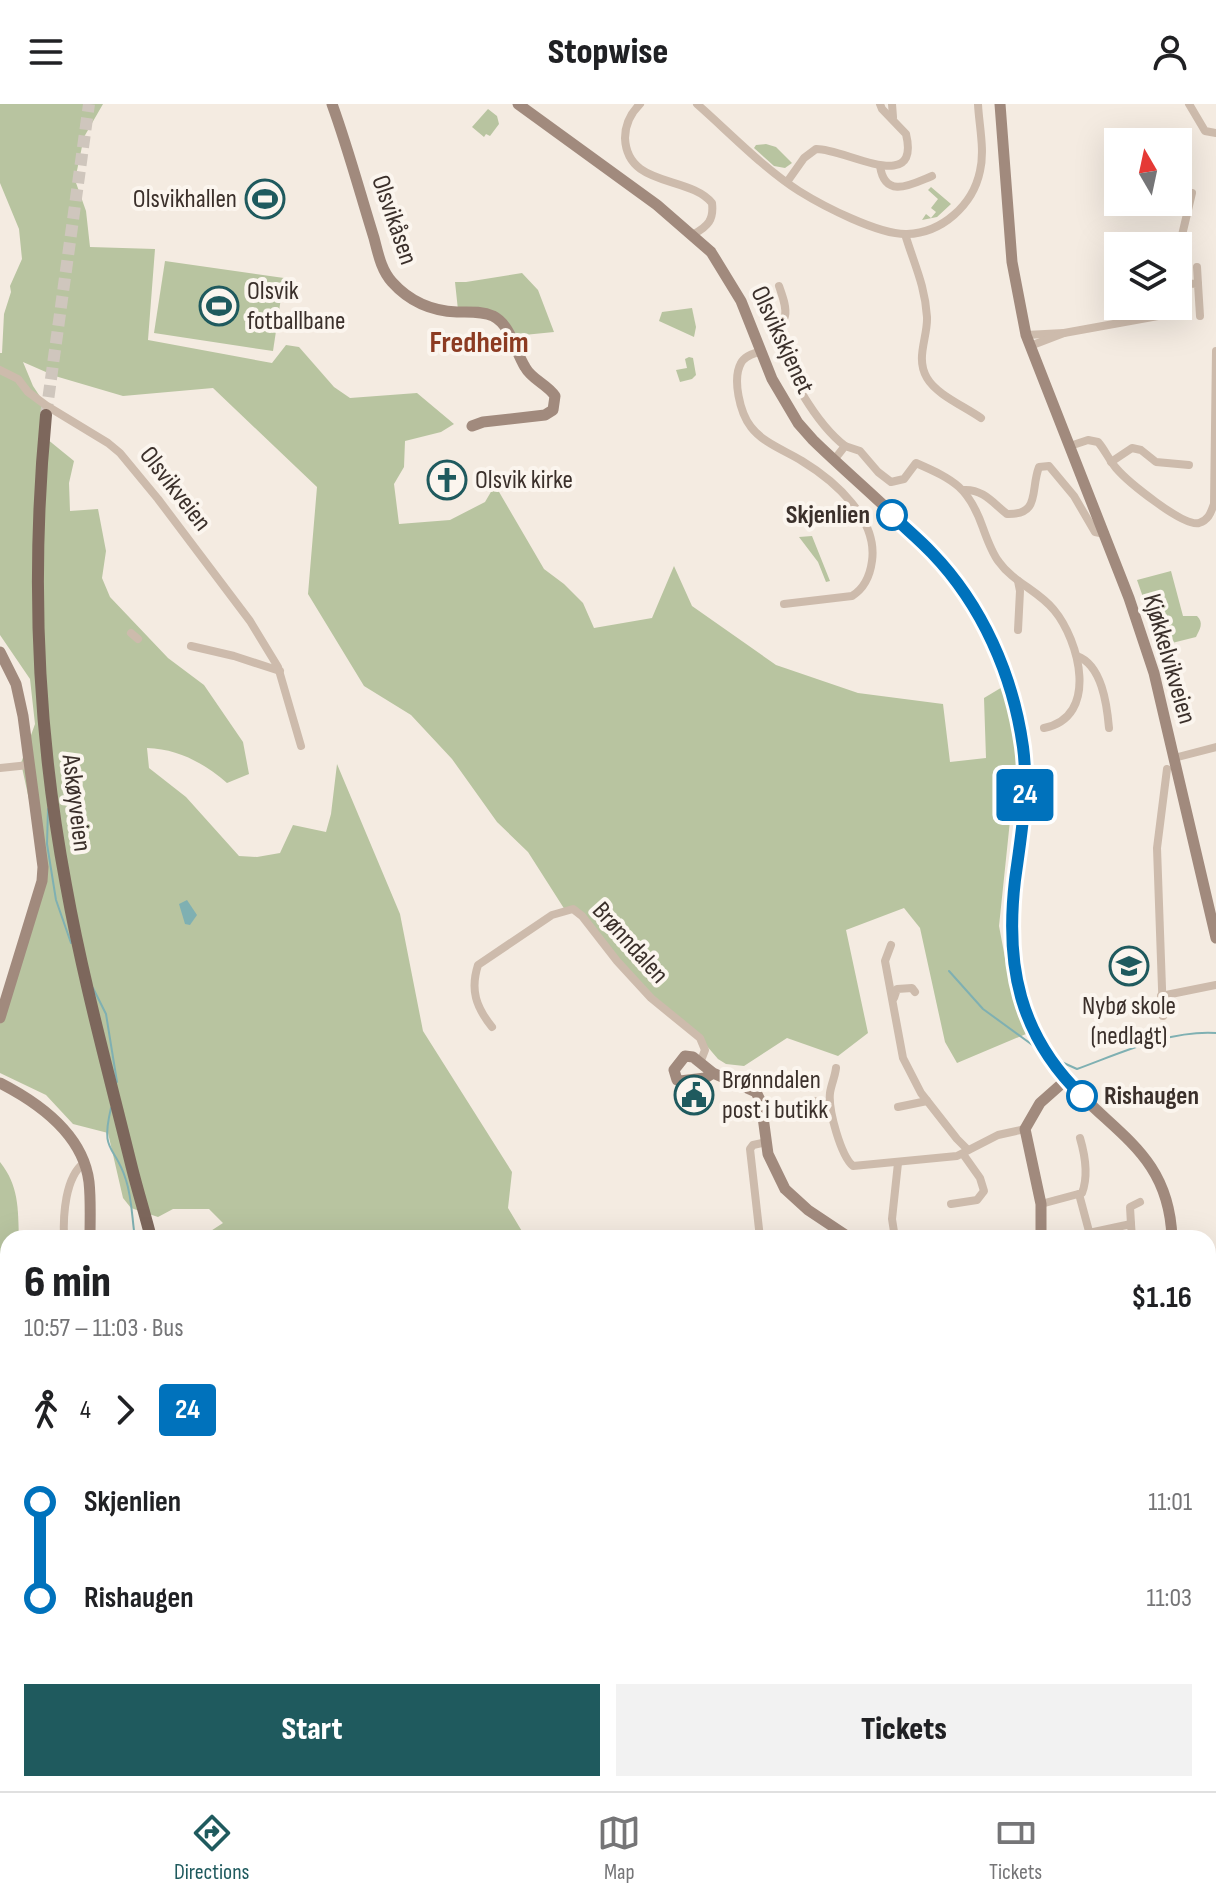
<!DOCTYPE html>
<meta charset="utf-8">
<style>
:root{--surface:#fff;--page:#f2f2f2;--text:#202124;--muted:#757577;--line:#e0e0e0;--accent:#1f5a5e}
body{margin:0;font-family:"Sofia Sans Condensed",sans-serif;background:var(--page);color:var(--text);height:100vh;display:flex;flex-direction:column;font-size:30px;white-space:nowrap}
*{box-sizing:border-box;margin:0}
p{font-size:26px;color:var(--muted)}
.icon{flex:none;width:44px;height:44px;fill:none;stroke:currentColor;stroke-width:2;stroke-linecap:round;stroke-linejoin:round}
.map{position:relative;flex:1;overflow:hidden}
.panel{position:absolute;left:0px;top:1126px;width:1216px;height:562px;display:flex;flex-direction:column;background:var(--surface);border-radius:24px 24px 0 0;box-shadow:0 8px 32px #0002}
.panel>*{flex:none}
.badge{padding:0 16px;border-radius:6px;font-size:28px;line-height:52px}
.needle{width:52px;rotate:351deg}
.fabs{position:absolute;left:1104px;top:24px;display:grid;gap:16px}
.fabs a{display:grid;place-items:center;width:88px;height:88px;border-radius:0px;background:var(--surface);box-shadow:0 8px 32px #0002;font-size:40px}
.map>.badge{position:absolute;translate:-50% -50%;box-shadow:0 0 0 4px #fff}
.legs{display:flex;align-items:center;gap:12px;height:88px;padding:0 24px;font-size:26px}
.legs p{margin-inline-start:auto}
.head{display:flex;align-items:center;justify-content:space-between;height:136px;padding:0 24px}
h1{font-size:44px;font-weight:800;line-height:60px}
.button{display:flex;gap:16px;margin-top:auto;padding:16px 24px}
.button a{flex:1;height:92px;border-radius:0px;background:var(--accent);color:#fff;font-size:32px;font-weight:800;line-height:92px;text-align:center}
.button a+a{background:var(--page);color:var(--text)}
ul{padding:0 24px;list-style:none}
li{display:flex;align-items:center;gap:28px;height:96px;font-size:30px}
li i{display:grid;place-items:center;width:12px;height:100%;margin:0 10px;background:currentColor}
li i::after{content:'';width:20px;height:20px;margin:-10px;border:6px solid;border-radius:50%;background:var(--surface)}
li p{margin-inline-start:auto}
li:first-child i{background:linear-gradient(#0000 50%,currentColor 0)}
li:last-child i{background:linear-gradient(currentColor 50%,#0000 0)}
header{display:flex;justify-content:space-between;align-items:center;height:104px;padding:0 24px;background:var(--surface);font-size:36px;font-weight:800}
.tabs{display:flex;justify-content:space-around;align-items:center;height:112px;border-top:2px solid var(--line);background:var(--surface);font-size:22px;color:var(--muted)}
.tabs a{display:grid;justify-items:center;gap:4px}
.tabs .on{color:var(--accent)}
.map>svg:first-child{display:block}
.green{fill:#b8c4a0}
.water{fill:#7fb0b2}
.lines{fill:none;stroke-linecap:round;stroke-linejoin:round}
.stream{stroke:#7fb0b2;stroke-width:2}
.primary-tunnel{stroke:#cfc6bd;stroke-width:12;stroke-dasharray:12 6;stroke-linecap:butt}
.highway-tunnel{stroke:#cfc6bd;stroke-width:14;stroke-dasharray:14 7;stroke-linecap:butt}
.street{stroke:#cdbbac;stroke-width:8}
.secondary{stroke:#a18a7d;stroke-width:11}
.primary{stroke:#7d675c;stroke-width:12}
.highway{stroke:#5c4a42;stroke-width:14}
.line-1-casing{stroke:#fff;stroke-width:18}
.line-1{stroke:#0072bc;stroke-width:12}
.stop-1-dot{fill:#fff;stroke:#0072bc;stroke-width:4}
.labels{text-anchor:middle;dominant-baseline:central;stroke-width:8;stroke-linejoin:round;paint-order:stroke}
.poi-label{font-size:26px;fill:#3b302b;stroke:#fbf5ee;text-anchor:start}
.street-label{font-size:26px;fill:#3b302b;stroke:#fbf5ee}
.stop-label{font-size:26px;font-weight:bold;fill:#3b302b;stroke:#fbf5ee;text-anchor:end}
.quarter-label{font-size:30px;font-weight:bold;fill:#8c3b22;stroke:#fbf5ee}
</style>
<header><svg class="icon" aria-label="menu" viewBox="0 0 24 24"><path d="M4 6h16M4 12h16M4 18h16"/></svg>Stopwise<svg class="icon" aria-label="person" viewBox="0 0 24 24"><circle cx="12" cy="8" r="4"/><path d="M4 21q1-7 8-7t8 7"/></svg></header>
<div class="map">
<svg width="1216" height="1687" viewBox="0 0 1216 1687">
<rect width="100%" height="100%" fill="#f4ebe1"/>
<!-- green -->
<g class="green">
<path d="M 0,0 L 103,0 L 84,33 L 75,76 L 86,107 L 90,143 L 155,145 L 148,236 L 272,259 L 286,241 L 299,243 L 334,283 L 350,294 L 417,289 L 454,320 L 441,328 L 405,337 L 404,363 L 394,380 L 399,420 L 450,416 L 485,398 L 495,381 L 544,465 L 564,480 L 583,499 L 594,524 L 652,514 L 674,462 L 692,502 L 776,561 L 858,589 L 943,600 L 950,658 L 986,654 L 984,594 L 1004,582 L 1012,608 L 1020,664 L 1011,707 L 999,822 L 1011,886 L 1026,930 L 957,959 L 945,938 L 920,824 L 904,804 L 846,826 L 868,929 L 838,952 L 787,934 L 744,962 L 726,960 L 718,955 L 700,934 L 651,894 L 582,812 L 565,806 L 528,748 L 497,718 L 452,655 L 411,611 L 364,582 L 308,490 L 317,383 L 213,284 L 123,292 L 55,272 L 23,258 L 33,282 L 47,303 L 47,335 L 74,357 L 69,379 L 70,407 L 98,405 L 106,447 L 102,474 L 110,493 L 168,554 L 204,581 L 243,638 L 249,670 L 227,679 C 204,659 178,645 147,644 L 149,664 L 186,693 L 239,752 L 257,753 L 280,749 L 293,721 L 326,728 L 331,710 L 337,660 L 400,810 L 423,927 L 512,1068 L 508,1104 L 526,1134 L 200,1134 L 223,1119 L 209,1105 L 173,1105 L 158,1113 L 131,1104 L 123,1094 L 108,1029 L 73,1020 L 46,991 L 0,969 L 0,920 L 32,806 L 46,773 L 21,659 L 35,620 L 30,575 L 0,531 L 0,249 L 2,249 L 4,210 L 11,188 L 10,182 L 22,155 L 19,125 L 0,79 Z"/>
<path d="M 488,5 L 497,12 L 499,20 L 490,32 L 486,30 L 484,33 L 472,23 Z"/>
<path d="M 766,40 L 776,43 L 792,59 L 785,64 L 774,62 L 754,44 L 756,41 Z"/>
<path d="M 931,83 L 951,100 L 937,113 L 922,116 L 926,110 L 931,114 L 936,108 L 931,104 L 938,95 L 928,86 Z"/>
<path d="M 165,157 L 284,174 L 273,247 L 154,229 Z"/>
<path d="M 522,169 L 538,186 L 554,228 L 514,232 L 506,220 L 458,206 L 455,178 L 466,178 Z"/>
<path d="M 692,204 L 696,223 L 694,233 L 659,217 L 662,208 Z"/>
<path d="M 689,253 L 693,254 L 696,271 L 692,275 L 680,278 L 676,266 L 687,264 L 685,255 Z"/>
<path d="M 812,432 L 830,477 L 826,478 L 818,458 L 799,433 Z"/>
<path d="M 1171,467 L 1183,512 L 1197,512 C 1204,519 1200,525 1196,533 L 1160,542 L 1137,476 Z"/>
<path d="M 0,1058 C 19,1082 18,1104 19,1134 L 8,1134 L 8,1680 L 106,1680 L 107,1687 L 0,1687 Z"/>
<path d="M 778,1680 L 836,1680 L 837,1687 L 775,1687 Z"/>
</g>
<!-- water -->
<g class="water">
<path d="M 187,796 L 197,811 L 190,821 L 185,820 L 179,800 Z"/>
<path d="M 106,1680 L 778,1680 L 775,1687 L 107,1687 Z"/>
<path d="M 956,1680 L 1063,1680 L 1064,1687 L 957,1687 Z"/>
</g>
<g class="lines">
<!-- stream -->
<g class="stream">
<path d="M 48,705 L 47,740 L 56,796 L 71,839"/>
<path d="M 949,867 L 983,905 L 1038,945"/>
<path d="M 93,884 L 106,910 L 117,978"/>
<path d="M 1057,956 L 1077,965 C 1121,949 1169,926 1216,929"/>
<path d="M 111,1004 C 100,1050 115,1040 126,1076 C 132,1094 132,1115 135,1134"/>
</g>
<!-- primary-tunnel -->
<path class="primary-tunnel" d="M 46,311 L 89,0"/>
<!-- highway-tunnel -->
<path class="highway-tunnel" d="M 0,1332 L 8,1331"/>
<!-- street -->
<g class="street">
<path d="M 640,0 C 631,9 625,21 625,34 C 627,84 689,71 712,99 C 714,116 708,122 694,130"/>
<path d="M 697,0 C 730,29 762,63 799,87 C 823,102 879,131 907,130 C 942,129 973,101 980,67 C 985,46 979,21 978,0"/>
<path d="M 892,0 L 893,13"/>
<path d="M 1189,0 L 1205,27 L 1216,29"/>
<path d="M 880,62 C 885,96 912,80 932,72"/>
<path d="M 787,78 L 804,54 L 816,45 C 844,44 921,92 906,30 L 882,5 L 880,0"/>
<path d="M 905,130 C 914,160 925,181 927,213 C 928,233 915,254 927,274 C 937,291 964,302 981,314"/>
<path d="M 1178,148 L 1192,89"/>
<path d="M 1197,163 L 1198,180"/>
<path d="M 1178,179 L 1198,180 L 1200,212"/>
<path d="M 779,182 C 782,191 787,203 785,212 C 783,219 780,224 780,231 C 781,264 819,322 845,342"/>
<path d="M 1026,231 L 1064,229"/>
<path d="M 1030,242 L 1064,229 L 1169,210 L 1173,202"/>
<path d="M 761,247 C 754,250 745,251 741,259 C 732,275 740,309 751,323 C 763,339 786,347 802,357 C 835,377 878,415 872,457 C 870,472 865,484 852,492 L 784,500"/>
<path d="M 0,266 L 18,275 L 28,288 L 47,302 L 108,339 L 120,349 L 158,395 L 250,517 L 278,563 L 301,642"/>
<path d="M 1070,342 L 1088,336 L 1098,338 C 1105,346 1109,356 1116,364 C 1127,377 1183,423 1199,419 C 1209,416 1211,408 1214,400 L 1216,247"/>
<path d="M 834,356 L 845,342 L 860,347 L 878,368 L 891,378 L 904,375 L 916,359 C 955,376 969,384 983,424 C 987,435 992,449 999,458 C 1013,478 1039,487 1054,506 C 1079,536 1100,613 1044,624"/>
<path d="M 1111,358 L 1132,344 L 1141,346 L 1156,358 L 1189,361"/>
<path d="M 964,386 C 983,385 993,399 1007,410 C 1041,411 1030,386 1039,363 L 1049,362 L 1074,392 L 1095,428 L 1105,430"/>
<path d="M 1018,477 L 1020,487 L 1018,526"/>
<path d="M 131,529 L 138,535"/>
<path d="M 191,542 L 234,552 L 280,567"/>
<path d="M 1077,552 C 1102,561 1107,601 1109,624"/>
<path d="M 1174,654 L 1216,643"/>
<path d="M 0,664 L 29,661"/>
<path d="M 891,841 L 885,857 L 903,954 L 921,989 L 957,1035 L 968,1046"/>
<path d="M 1161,892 L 1216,881"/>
<path d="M 894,894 L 897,885 L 912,884 L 915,888"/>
<path d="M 1163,912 L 1157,744 L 1167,665"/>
<path d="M 492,923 C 476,903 470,886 478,861 L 552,811 L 573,805 L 582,812 L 617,857 L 651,894 L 700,934 L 705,946 L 700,959"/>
<path d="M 836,964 C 835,973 831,981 830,989 C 828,1006 841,1052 853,1062 L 957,1052 L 998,1031 L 1025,1025"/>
<path d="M 815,997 L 830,1001"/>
<path d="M 898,1003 L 927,997"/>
<path d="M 1079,1090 L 1090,1131"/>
<path d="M 951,1100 L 977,1096 L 984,1087 L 980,1074 L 963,1050"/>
<path d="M 1041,1100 L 1082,1089 C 1089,1071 1085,1051 1080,1034"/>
<path d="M 1131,1120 L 1130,1103 L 1140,1098"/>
<path d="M 1089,1129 L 1131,1120 L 1132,1134"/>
<path d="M 64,1134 C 63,1112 65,1073 84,1059"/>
<path d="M 760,1134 L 750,1045 L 753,1041 L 767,1038"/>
<path d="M 895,1134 L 892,1115 L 898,1059"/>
<path d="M 1208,1152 L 1216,1158"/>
<path d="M 1208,1302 L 1216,1313"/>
<path d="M 1208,1336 L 1216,1331"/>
<path d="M 1208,1448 L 1211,1448"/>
<path d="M 1163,1687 L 1164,1680"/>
</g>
<!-- secondary -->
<g class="secondary">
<path d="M 332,0 C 348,44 360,89 374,134 C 378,149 381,166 392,178 C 409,197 432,207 457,208 C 469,208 482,207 493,212 C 511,221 515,247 525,263 C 532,276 547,280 555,292 L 553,306 L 545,311 L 483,318 L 472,322"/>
<path d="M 518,0 L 657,101 L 711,148 L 741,197 L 772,275 L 798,319 L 813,336 C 852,374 895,409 932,449 C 1002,523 1031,621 1023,722 C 1017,789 1000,846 1027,912 C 1036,935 1049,956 1065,974 C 1113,1030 1169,1049 1172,1134"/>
<path d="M 1000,0 L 1012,158 L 1026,231 L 1129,494 L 1154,569 L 1216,834"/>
<path d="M 0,548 L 16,580 L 23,612 L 43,763 L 42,777 L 0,914"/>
<path d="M 713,969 L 705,974 L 680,977 L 677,976 L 674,966 L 685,952 L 693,953 L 713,969 L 756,988 L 761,998 L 768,1050 L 785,1085 L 808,1106 L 850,1134"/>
<path d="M 0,979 C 39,999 83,1030 89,1078 C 91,1096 90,1115 90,1134"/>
<path d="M 1041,1134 L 1041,1100 L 1025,1025 L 1040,999 L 1066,976"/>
<path d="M 1208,1415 L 1216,1409"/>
</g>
<!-- primary -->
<path class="primary" d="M 46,311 C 31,467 37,627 66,781 C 83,876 109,970 132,1064 C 138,1088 145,1110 151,1134"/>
<!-- highway -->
<g class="highway">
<path d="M 1208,1365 L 1216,1359"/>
<path d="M 1208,1383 L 1216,1376"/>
</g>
</g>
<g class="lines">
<!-- line-1 casing -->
<g class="line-1-casing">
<path id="line-1" d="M 892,411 C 905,424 919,435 932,449 C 982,501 1013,571 1023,643 C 1029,688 1021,732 1015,776 C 1005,861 1019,931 1082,992"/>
</g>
<!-- line-1 -->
<use href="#line-1" class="line-1"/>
</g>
<!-- icons -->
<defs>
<g id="stadium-ring" transform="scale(2)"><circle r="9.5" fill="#fbf5ee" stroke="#1f5a5e" stroke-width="1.5"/><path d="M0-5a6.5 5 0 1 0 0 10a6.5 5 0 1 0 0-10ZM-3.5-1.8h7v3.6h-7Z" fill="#1f5a5e"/></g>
<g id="church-ring" transform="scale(2)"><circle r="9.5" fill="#fbf5ee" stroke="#1f5a5e" stroke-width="1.5"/><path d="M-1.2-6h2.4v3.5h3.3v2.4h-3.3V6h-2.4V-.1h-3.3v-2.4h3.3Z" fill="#1f5a5e"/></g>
<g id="school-ring" transform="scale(2)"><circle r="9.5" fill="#fbf5ee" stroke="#1f5a5e" stroke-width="1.5"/><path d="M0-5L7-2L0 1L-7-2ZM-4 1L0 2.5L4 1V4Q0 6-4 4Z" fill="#1f5a5e"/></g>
<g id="civic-ring" transform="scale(2)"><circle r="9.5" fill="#fbf5ee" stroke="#1f5a5e" stroke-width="1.5"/><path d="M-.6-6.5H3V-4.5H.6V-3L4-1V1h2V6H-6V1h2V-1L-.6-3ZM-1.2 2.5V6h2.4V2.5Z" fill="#1f5a5e"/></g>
</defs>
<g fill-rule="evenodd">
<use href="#stadium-ring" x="265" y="95"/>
<use href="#stadium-ring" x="219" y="202"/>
<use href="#church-ring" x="447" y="376"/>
<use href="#school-ring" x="1129" y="862"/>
<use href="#civic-ring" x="694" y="991"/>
</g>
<!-- markers -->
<g class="stop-1-dot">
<circle cx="892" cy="411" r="14"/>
<circle cx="1082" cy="992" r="14"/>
</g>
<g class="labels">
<!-- poi labels -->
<g class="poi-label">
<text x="237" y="95" text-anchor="end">Olsvikhallen</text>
<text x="247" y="187">Olsvik<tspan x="247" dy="30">fotballbane</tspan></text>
<text x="475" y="376">Olsvik kirke</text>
<text x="1129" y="902" text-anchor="middle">Nybø skole<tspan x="1129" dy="30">(nedlagt)</tspan></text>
<text x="722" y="976">Brønndalen<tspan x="722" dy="30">post i butikk</tspan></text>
</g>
<!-- street labels -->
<g class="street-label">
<text transform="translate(394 116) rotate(71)">Olsvikåsen</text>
<text transform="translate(782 236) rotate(65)">Olsvikskjenet</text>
<text transform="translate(175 385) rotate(52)">Olsvikveien</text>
<text transform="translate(1169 555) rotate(74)">Kjøkkelvikveien</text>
<text transform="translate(76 699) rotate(83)">Askøyveien</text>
<text transform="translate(630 839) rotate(48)">Brønndalen</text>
</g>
<!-- stop labels -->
<g class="stop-label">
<text x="870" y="411">Skjenlien</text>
<text x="1104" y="992" text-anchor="start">Rishaugen</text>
</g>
<!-- quarter labels -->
<g class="quarter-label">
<text x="479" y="239">Fredheim</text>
</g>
</g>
</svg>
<div class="fabs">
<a><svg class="needle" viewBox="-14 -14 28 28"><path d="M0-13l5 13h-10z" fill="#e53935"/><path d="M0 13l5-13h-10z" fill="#757577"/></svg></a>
<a><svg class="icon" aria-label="layers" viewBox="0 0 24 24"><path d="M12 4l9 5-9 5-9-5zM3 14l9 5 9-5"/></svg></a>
</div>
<b class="badge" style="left:1025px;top:691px;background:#0072bc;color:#fff">24</b>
<section class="panel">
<div class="head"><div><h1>6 min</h1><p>10:57 – 11:03 · Bus</p></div><b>$1.16</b></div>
<div class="legs"><svg class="icon" aria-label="walk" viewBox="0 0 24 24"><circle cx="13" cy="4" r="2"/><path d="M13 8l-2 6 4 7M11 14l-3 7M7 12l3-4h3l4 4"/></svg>4<svg class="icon" aria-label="forward" viewBox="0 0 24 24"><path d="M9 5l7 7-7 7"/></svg><b class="badge" style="background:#0072bc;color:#fff">24</b></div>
<ul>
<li><i style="color:#0072bc"></i><b>Skjenlien</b><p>11:01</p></li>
<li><i style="color:#0072bc"></i><b>Rishaugen</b><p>11:03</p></li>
</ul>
<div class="button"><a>Start</a><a>Tickets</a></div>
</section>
</div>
<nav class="tabs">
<a class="on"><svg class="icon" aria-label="directions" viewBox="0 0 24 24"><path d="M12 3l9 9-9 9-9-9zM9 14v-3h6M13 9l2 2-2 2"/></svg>Directions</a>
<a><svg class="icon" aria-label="map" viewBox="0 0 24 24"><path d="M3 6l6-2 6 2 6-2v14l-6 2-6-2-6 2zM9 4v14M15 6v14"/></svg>Map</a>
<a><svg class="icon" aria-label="tickets" viewBox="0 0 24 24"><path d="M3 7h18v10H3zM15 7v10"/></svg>Tickets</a>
</nav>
